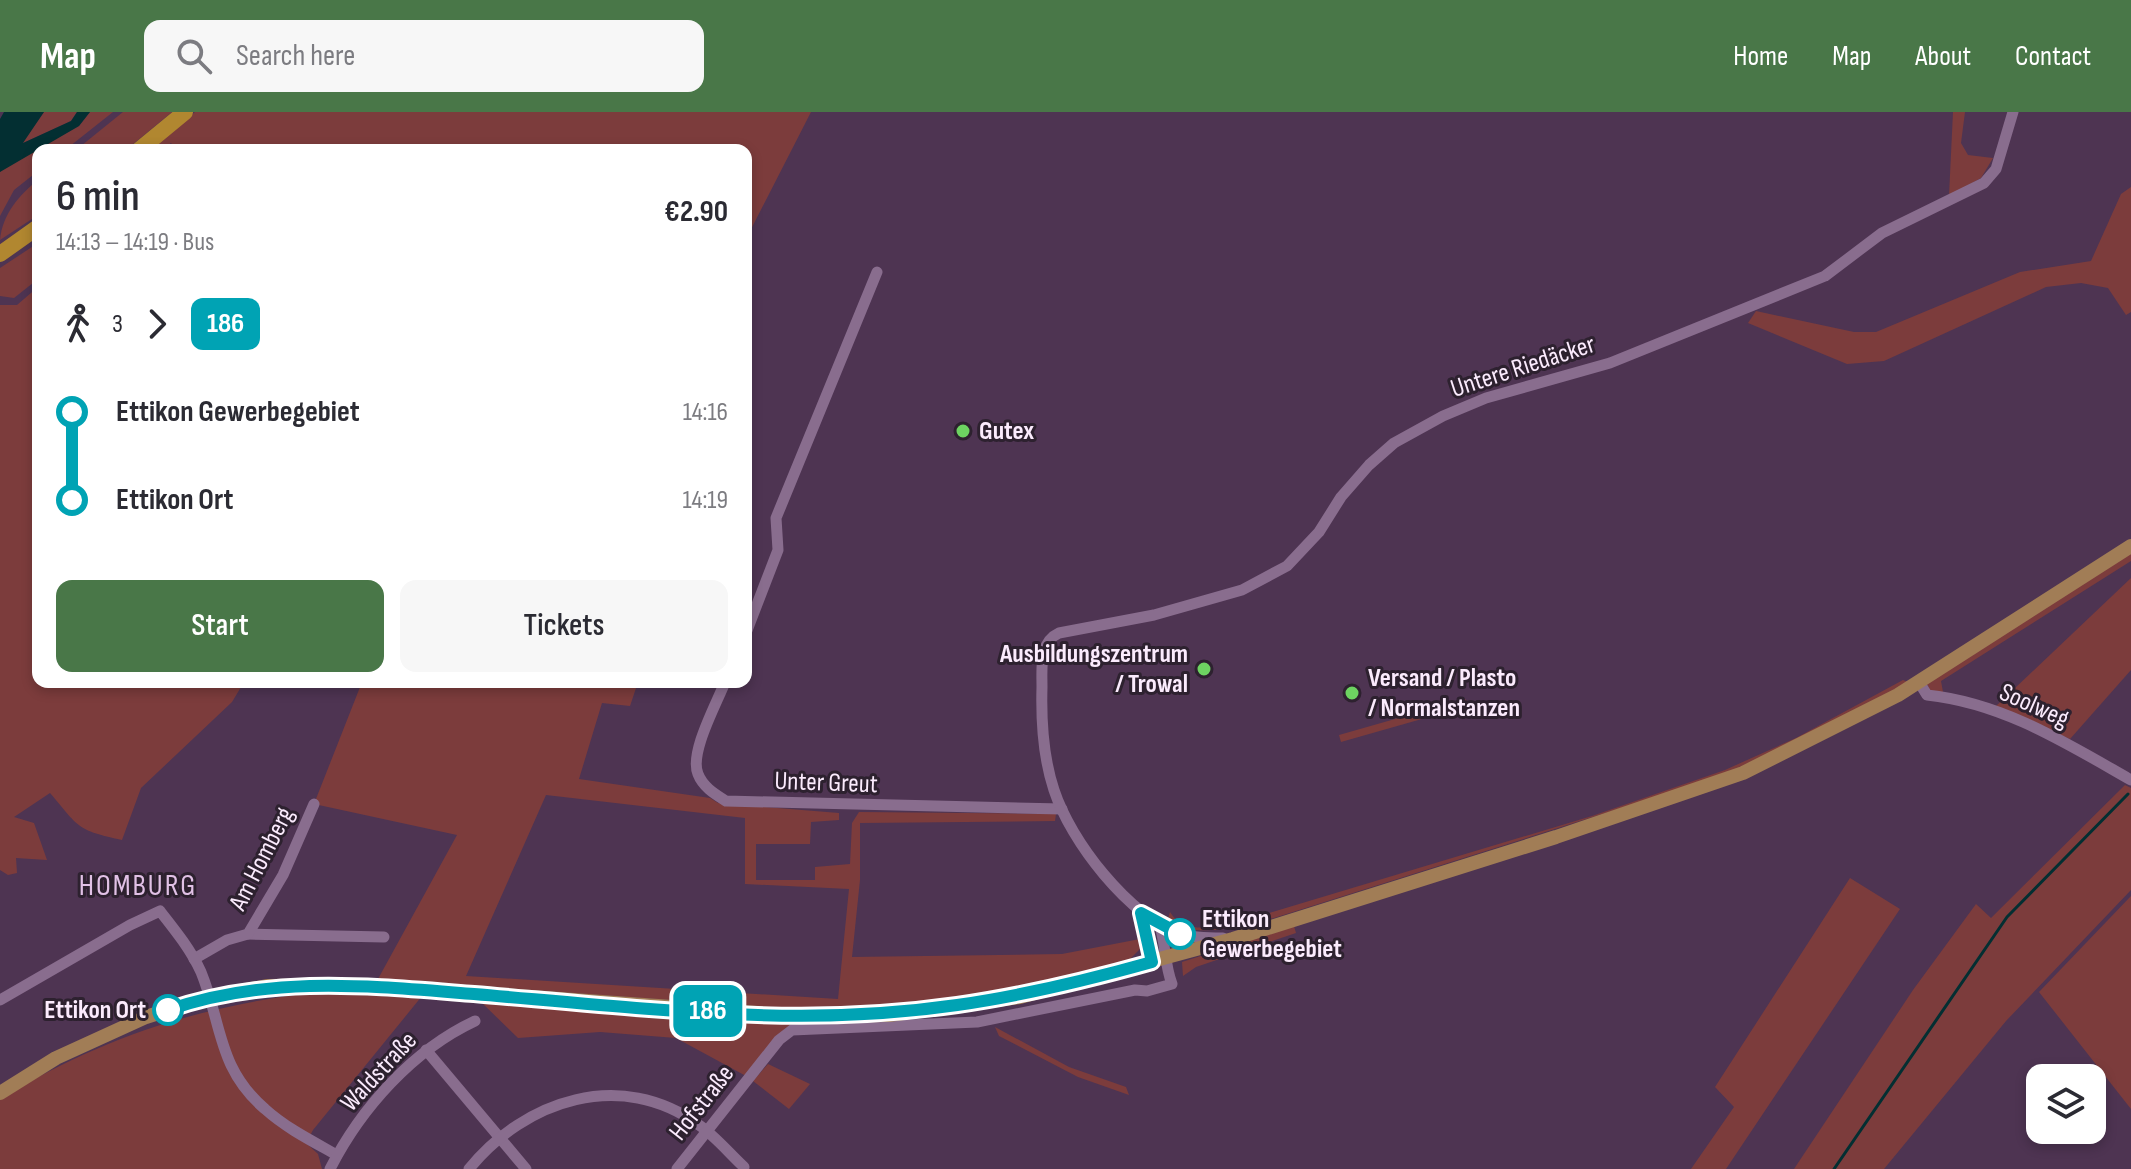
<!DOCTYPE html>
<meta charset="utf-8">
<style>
:root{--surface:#fff;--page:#f7f7f7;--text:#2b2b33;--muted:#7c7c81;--accent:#497748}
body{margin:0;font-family:"Sofia Sans Condensed",sans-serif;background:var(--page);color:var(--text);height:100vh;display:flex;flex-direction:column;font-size:30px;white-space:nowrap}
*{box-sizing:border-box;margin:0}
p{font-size:26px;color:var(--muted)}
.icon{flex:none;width:44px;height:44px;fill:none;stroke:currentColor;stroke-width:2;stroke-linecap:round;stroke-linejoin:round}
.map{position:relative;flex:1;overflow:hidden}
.drawer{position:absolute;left:32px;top:32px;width:720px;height:544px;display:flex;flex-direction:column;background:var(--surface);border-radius:16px;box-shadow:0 4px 12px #0003}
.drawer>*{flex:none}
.badge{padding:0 16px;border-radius:12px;font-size:28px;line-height:52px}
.tools{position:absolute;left:2026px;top:952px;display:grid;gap:16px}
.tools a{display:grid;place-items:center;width:80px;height:80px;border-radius:16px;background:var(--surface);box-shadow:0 4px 12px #0003;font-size:40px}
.map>.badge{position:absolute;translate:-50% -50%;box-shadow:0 0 0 4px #fff}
.legs{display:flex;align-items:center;gap:12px;height:88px;padding:0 24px;font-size:26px}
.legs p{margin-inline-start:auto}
.head{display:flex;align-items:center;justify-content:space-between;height:136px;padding:0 24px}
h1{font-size:44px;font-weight:600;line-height:60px}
.button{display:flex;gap:16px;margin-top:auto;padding:16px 24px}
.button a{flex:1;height:92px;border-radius:16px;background:var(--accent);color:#fff;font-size:32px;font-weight:600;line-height:92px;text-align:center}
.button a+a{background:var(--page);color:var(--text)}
ul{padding:0 24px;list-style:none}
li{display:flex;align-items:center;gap:28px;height:88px;font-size:30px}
li i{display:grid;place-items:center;width:12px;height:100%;margin:0 10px;background:currentColor}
li i::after{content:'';width:20px;height:20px;margin:-10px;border:6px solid;border-radius:50%;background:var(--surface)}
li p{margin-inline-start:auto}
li:first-child i{background:linear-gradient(#0000 50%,currentColor 0)}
li:last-child i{background:linear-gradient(currentColor 50%,#0000 0)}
header{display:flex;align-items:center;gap:48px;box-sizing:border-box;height:112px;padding:0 40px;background:var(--accent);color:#fff}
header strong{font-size:38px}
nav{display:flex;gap:44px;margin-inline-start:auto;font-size:28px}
.search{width:560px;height:72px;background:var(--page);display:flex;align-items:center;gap:20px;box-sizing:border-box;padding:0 28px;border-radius:16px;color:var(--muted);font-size:30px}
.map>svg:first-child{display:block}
.green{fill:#7c3c3c;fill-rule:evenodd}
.water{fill:#032f32}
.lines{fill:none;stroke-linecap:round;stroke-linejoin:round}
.stream{stroke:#032f32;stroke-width:3}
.minor{stroke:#896d8e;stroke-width:11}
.major{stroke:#a17d56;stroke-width:14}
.highway{stroke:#b18730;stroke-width:16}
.line-1-casing{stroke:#fff;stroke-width:18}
.line-1{stroke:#00a3b4;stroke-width:12}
.poi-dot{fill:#6dd361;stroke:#2d212f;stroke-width:3}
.stop-1-dot{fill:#fff;stroke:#00a3b4;stroke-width:4}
.labels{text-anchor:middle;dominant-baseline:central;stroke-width:6;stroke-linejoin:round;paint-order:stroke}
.street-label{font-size:26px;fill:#fbebfd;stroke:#2d212f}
.poi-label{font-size:26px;font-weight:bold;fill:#fbebfd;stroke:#2d212f;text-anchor:start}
.stop-label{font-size:26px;font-weight:bold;fill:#fbebfd;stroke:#2d212f;text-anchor:start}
.quarter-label{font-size:30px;letter-spacing:2px;fill:#e1c1e6;stroke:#2d212f}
</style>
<header>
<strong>Map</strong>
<div class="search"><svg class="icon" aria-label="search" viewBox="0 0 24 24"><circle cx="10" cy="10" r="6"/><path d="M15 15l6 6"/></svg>Search here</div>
<nav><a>Home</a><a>Map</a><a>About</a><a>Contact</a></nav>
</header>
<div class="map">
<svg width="2131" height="1057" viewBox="0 0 2131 1057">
<rect width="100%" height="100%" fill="#4e3452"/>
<!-- green -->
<g class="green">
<path d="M 44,0 L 77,0 L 71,9 L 21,32 Z"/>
<path d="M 90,0 L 113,0 L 65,38 L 38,38 L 38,59 L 14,78 L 0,104 L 0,60 L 4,55 L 79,14 Z"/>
<path d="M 123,0 L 172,0 L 126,38 L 76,38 Z"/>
<path d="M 195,0 L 811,0 L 746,127 L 746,38 L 172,38 L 174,35 L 171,31 L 162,38 L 150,38 Z"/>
<path d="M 1953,0 L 1965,0 L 1961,31 L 1968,43 L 1993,46 L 1981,66 L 1949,84 Z"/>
<path d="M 38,68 L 38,103 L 0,128 C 2,103 19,83 38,68 Z"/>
<path d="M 2131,75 L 2131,200 L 2126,203 L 2108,176 L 2081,171 L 2046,175 L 1884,249 L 1847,252 L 1748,211 L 1756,199 L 1854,220 L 1876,220 L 2020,160 L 2091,149 L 2121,82 Z"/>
<path d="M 38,131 L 38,167 L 14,186 L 0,184 L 0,156 Z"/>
<path d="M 38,175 L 38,570 L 244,570 L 232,590 L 141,676 L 122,728 C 76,718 79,715 50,681 L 14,705 L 34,711 L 47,748 L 16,746 L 17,761 L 8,763 L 0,758 L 0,193 L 17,193 Z"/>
<path d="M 2131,441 L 2131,449 L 1941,569 L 1943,580 L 1931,580 L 1927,572 Z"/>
<path d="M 2131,466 L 2131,558 L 2070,627 L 1995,595 Z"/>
<path d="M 1903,568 L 1908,570 L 1865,596 L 1719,665 L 1274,806 C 1237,814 1202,827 1167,810 L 1170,800 C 1186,828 1232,811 1256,805 L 1592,704 L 1725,658 L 1796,626 Z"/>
<path d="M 362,570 L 638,570 L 630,594 L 602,591 L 579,667 L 710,686 L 718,691 L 839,701 L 839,708 L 811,710 L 810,732 L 756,732 L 756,768 L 815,768 L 815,755 L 850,752 L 852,711 L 859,700 L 1056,702 L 1055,709 L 860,711 L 860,768 L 852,845 L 1062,842 L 1140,827 L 1140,837 L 1127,850 L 1046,872 L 932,893 L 836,900 L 378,867 L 457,723 L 314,692 ZM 546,683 L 745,706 L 745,772 L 849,777 L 838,887 L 466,864 Z"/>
<path d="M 1465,587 L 1471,593 L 1341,630 L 1339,623 Z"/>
<path d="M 2125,673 L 2131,676 L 2131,778 L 2006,909 L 1884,1057 L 1794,1057 L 1913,878 L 1976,792 L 1991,806 Z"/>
<path d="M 1850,766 L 1900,797 L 1726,1057 L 1691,1057 L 1734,995 L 1715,975 Z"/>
<path d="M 2131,784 L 2131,997 L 2039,880 Z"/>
<path d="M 1294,814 L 1296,821 L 1196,855 L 1183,864 L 1182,850 Z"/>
<path d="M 308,881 L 422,884 L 313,1018 L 306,1031 L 318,1042 L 322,1057 L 0,1057 L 0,986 C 104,926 189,897 308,881 Z"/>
<path d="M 480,889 L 791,911 L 790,916 L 746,964 L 676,926 L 600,920 L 518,926 Z"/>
<path d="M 995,915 L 1069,955 L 1126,975 L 1129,983 L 1078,965 L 999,924 Z"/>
<path d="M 768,952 L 810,972 L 789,997 L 753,969 Z"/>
</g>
<!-- water -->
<path class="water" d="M 4,0 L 44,0 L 23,31 L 71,9 L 77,0 L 90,0 L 79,14 L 0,60 L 0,7 Z"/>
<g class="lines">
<!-- stream -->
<path class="stream" d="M 1834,1057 L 2007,805 L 2128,682"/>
<!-- minor -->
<g class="minor">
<path d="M 746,521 L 778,438 L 776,406 L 877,160"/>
<path d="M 725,570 C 717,591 689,641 698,662 C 703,675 715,682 726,689 L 1062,697"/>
<path d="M 1919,570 L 1927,583 C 2003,591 2066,631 2131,668"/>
<path d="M 1141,801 L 1152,850"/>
<path d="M 248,822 L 384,825"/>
<path d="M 1223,826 C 1209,826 1193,826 1180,822 C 1128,803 1071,730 1054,678 C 1043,645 1041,609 1042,575 C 1042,555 1039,530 1059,521 L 1154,503 L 1242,478 L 1287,454 L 1319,420 L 1341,385 L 1369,353 L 1394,331 L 1443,304 L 1486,286 L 1610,251 L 1825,164 L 1882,121 L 1984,71 L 1996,57 L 2013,0"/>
<path d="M 194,847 L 227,828 L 248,822 L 283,763 L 314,692"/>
<path d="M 0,888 L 130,813 L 160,799 C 175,818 191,838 201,860 C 222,911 217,956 265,997 C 286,1016 312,1029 337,1043"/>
<path d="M 426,938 L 526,1057"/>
<path d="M 330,1057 C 361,996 413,938 475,909"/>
<path d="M 469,1057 C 525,988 621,956 699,1013 C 715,1024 729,1041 744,1055"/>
<path d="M 677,1057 L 779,928 L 792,918 L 977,910 L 1135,878 L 1147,879 L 1172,872 C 1164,851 1166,832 1159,810"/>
</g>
<!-- major -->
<path class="major" d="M 0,981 L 56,946 L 146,905 L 209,885 L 268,874 L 366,873 L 798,904 L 889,903 L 1020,885 L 1233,827 L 1556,725 L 1743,661 L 1898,583 L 2131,434"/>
<!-- highway -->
<g class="highway">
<path d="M 139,38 L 185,0"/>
<path d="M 0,142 L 38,115"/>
</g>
</g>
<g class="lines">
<!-- line-1 casing -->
<g class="line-1-casing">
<path id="line-1" d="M 168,898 C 268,863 370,874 474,882 C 568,890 663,900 758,903 C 903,908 1013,889 1152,850 L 1141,801 L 1180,822"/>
</g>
<!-- line-1 -->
<use href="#line-1" class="line-1"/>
</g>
<!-- markers -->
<g class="poi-dot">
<circle cx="963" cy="319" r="8"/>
<circle cx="1204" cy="557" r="8"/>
<circle cx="1352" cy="581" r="8"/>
</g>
<g class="stop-1-dot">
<circle cx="1180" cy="822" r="14"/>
<circle cx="168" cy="898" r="14"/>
</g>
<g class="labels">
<!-- street labels -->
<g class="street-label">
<text transform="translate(1523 255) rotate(-18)">Untere Riedäcker</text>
<text transform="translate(2034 594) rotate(24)">Soolweg</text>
<text transform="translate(826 671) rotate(2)">Unter Greut</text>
<text transform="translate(262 747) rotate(-63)">Am Homberg</text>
<text transform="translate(379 960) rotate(-47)">Waldstraße</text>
<text transform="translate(702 991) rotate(-52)">Hofstraße</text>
</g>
<!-- poi labels -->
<g class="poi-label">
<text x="979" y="319">Gutex</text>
<text x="1188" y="542" text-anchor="end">Ausbildungszentrum<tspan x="1188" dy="30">/ Trowal</tspan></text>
<text x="1368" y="566">Versand / Plasto<tspan x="1368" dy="30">/ Normalstanzen</tspan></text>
</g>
<!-- stop labels -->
<g class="stop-label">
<text x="1202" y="807">Ettikon<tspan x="1202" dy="30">Gewerbegebiet</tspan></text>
<text x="146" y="898" text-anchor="end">Ettikon Ort</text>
</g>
<!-- quarter labels -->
<g class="quarter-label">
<text x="138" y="774">HOMBURG</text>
</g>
</g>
</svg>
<div class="tools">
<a><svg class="icon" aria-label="layers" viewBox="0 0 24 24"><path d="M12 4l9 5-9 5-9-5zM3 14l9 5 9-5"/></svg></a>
</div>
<b class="badge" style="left:708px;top:899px;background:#00a3b4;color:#fff">186</b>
<section class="drawer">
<div class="head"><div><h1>6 min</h1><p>14:13 – 14:19 · Bus</p></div><b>€2.90</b></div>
<div class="legs"><svg class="icon" aria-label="walk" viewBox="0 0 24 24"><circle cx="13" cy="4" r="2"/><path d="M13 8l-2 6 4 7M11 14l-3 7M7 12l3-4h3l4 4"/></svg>3<svg class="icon" aria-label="forward" viewBox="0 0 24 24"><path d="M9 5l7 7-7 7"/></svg><b class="badge" style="background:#00a3b4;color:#fff">186</b></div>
<ul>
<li><i style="color:#00a3b4"></i><b>Ettikon Gewerbegebiet</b><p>14:16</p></li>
<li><i style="color:#00a3b4"></i><b>Ettikon Ort</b><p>14:19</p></li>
</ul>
<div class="button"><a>Start</a><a>Tickets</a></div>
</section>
</div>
